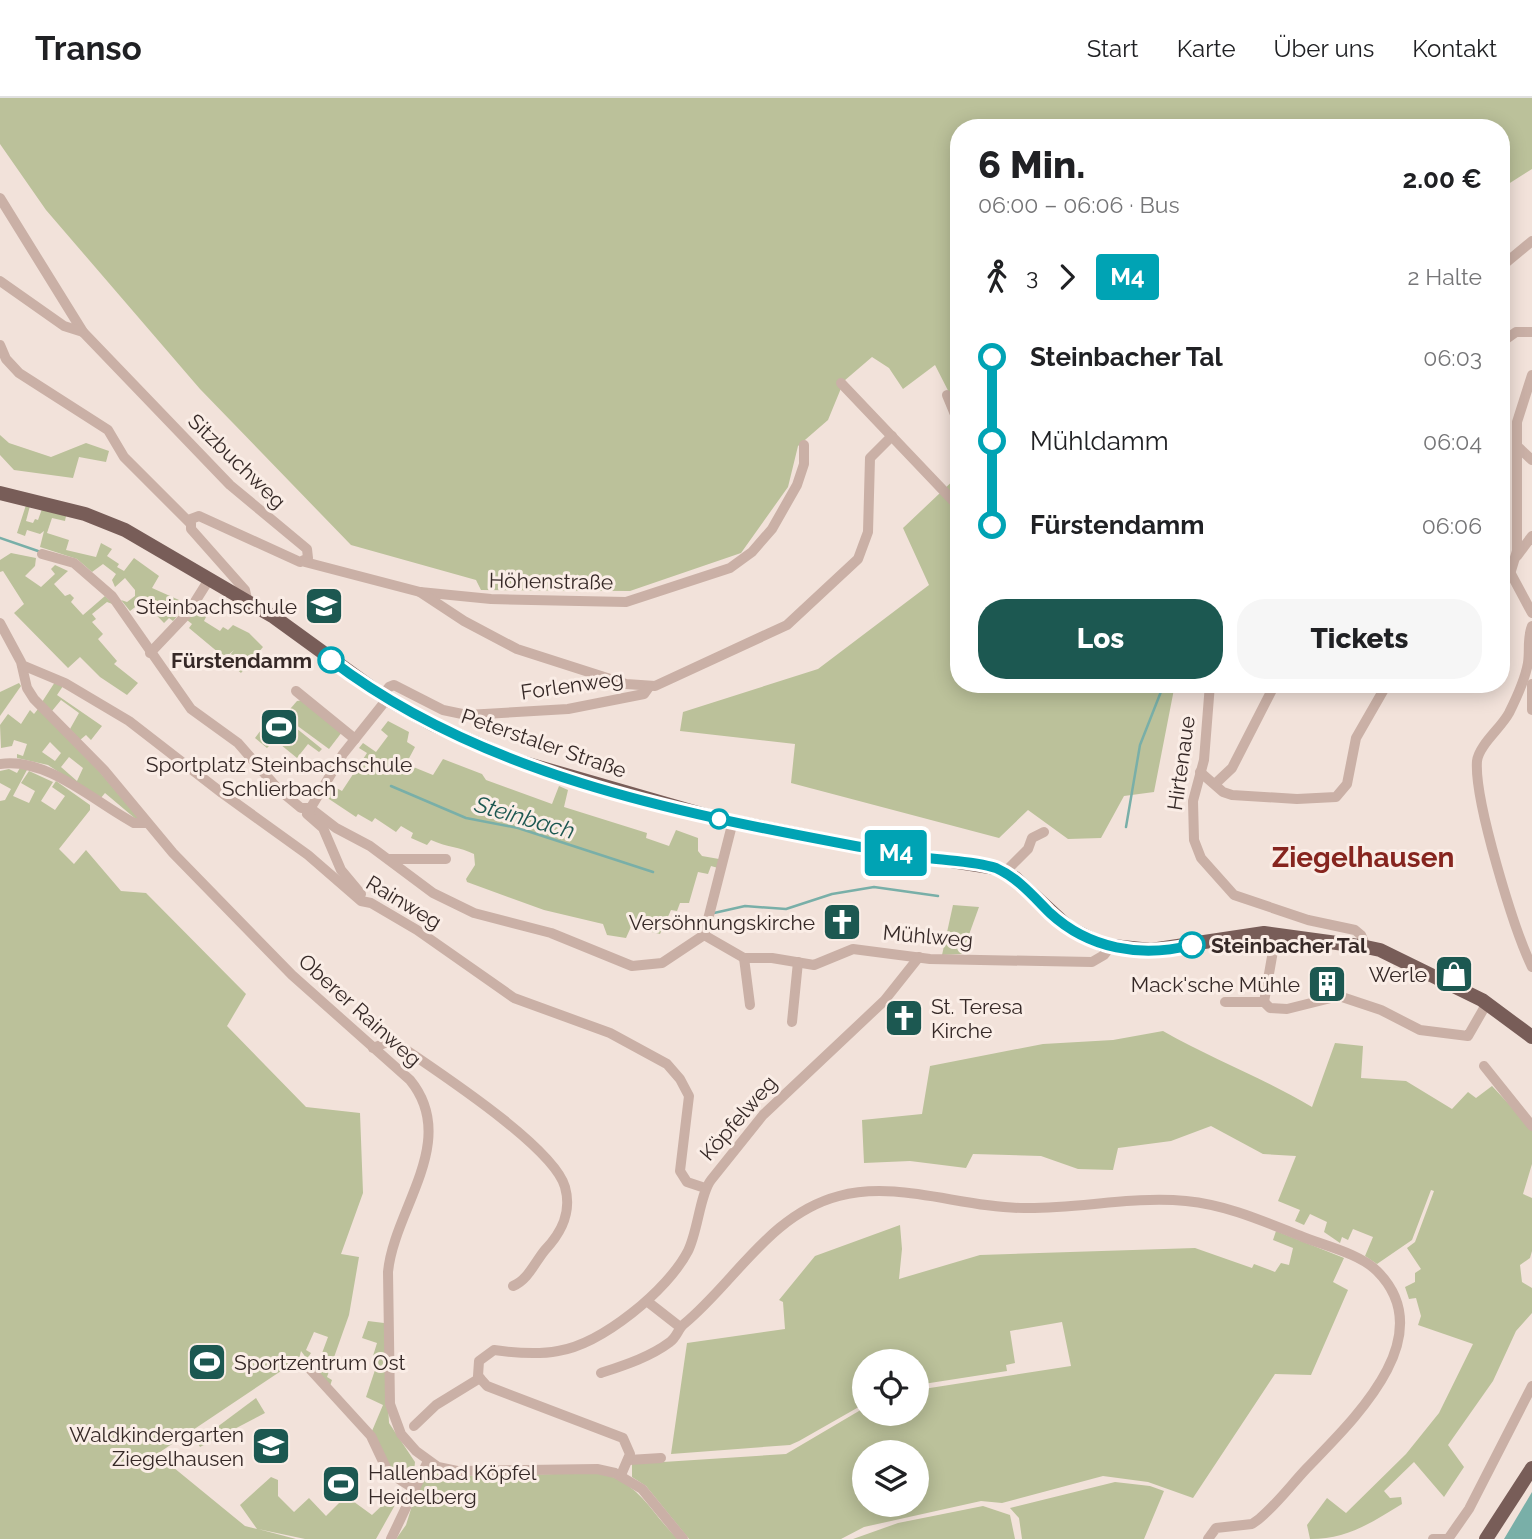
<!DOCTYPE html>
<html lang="de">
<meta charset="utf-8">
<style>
:root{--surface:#fff;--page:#f6f6f6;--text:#202124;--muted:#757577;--line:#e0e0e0;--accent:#1c5851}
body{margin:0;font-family:Raleway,sans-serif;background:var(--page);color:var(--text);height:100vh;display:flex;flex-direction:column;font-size:26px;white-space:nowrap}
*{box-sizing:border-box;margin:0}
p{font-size:23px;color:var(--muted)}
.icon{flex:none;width:38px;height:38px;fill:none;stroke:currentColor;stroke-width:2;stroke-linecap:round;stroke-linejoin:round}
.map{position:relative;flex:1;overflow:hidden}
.details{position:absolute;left:950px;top:21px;width:560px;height:574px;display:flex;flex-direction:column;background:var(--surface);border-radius:28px;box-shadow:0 4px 18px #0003}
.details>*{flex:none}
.badge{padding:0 14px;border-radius:5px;font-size:24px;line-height:46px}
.buttons{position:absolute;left:852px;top:1251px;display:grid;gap:14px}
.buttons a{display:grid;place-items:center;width:77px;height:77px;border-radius:50%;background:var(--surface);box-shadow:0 4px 18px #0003;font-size:35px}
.map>.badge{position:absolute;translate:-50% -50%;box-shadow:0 0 0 4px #fff}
.legs{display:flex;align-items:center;gap:10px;height:77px;padding:0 28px;font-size:23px}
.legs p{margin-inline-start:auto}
.headline{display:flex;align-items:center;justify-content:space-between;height:119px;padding:0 28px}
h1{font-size:38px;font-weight:800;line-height:52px}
.cta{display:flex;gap:14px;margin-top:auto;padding:14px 28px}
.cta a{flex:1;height:80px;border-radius:28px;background:var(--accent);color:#fff;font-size:28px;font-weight:800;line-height:80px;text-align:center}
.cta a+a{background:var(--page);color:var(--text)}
ul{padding:0 28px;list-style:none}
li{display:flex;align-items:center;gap:24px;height:84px;font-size:26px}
li i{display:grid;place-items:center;width:10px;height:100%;margin:0 9px;background:currentColor}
li i::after{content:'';width:18px;height:18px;margin:-9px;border:5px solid;border-radius:50%;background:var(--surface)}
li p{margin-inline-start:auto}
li:first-child i{background:linear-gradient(#0000 50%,currentColor 0)}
li:last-child i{background:linear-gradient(currentColor 50%,#0000 0)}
header{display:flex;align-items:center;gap:42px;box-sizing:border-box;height:98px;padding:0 35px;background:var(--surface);border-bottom:2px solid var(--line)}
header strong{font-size:33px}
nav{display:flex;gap:38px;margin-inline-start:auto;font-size:24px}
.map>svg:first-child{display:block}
.green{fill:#bbc19a;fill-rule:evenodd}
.water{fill:#79afa8}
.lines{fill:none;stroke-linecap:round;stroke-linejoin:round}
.stream{stroke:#79afa8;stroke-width:2.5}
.minor{stroke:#cab0a6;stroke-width:10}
.major{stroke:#785d58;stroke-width:14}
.line-1-casing{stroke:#fff;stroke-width:16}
.line-1{stroke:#00a3b4;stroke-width:10}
.stop-1-dot{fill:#fff;stroke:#00a3b4;stroke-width:3.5}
.labels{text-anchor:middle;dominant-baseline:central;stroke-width:6;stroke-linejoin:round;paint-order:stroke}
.street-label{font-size:21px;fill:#362927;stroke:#faede6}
.poi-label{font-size:21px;fill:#362927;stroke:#faede6;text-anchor:end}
.stop-label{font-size:21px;font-weight:bold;fill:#362927;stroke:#faede6;text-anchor:end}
.water-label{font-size:23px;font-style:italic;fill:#1c5851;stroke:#faede6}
.district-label{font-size:28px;font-weight:bold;fill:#86251f;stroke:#faede6}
</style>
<header>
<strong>Transo</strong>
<nav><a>Start</a><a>Karte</a><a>Über uns</a><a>Kontakt</a></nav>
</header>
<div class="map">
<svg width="1532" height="1441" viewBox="0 0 1532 1441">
<rect width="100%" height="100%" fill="#f2e2da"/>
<!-- green -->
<g class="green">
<path d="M 0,0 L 1532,0 L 1532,71 L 1502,90 L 1502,30 L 959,30 L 959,314 L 935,267 L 903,291 L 889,270 L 872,259 L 844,283 L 828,322 L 798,348 L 788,389 L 741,455 L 630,493 L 481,492 L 476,482 L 351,447 L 200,291 L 46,112 L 0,46 Z"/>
<path d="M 0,337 L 9,345 L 51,359 L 86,345 L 109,353 L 106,364 L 79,359 L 73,380 L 14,372 L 0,357 Z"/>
<path d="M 959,377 L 959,586 L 1175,586 L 1154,694 L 1124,698 L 1101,740 L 1068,741 L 1028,712 L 999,740 L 791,685 L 795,646 L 680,633 L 683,614 L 818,571 L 929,487 L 903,430 Z"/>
<path d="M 26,407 L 30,408 L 26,423 L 33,425 L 35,421 L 38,422 L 42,411 L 66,418 L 65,423 L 52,420 L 47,435 L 69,442 L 66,452 L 96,459 L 101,445 L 112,451 L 107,458 L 119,466 L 117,469 L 124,473 L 134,460 L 159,478 L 152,490 L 188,506 L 173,523 L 169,520 L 164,525 L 143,503 L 130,513 L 121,502 L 127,504 L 135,498 L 135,492 L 125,480 L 115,489 L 112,482 L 116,476 L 103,466 L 92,474 L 77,461 L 40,449 L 44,433 L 40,436 L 27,432 L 25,438 L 17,435 Z"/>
<path d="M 11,455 L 36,460 L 35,468 L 25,478 L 41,489 L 55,476 L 51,471 L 55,467 L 68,473 L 54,486 L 65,498 L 70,496 L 74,500 L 71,504 L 83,517 L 105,498 L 115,507 L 107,504 L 92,516 L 96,521 L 92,524 L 103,536 L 98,541 L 117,563 L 114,566 L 138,585 L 127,597 L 100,579 L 80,559 L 68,570 L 14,515 L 24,506 L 3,473 L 0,474 L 0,462 Z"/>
<path d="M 202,511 L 208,515 L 204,523 L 220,533 L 223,529 L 228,532 L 233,527 L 249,535 L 263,549 L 241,575 L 226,562 L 234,552 L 225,560 L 189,530 L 192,526 L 187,522 L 193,514 L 199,516 Z"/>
<path d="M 55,584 L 63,588 L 57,597 L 102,628 L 91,642 L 86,637 L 80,642 L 70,631 L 79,615 L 61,602 L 52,613 L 42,604 Z"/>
<path d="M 19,585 L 21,588 L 0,618 L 0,594 Z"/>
<path d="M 303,602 L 342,634 L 329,651 L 284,618 L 297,603 Z"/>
<path d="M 38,611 L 93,666 L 139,720 L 137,722 L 105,695 L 100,701 L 48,667 L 17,660 L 17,656 L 23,658 L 27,646 L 14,642 L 12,648 L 1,650 L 0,627 L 8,616 L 21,626 L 30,612 L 34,616 ZM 50,644 L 61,655 L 55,663 L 42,654 ZM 69,659 L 83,670 L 77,683 L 61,669 Z"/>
<path d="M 275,613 L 322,651 L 319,654 L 308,646 L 297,660 L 275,642 L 267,650 L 255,640 Z"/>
<path d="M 388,623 L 409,634 L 407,644 L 415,649 L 406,666 L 433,677 L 443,661 L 482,676 L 486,682 L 552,706 L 559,688 L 568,692 L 564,709 L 647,735 L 646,740 L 669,748 L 676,732 L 698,740 L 698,753 L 702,758 L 719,761 L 718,770 L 711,768 L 708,776 L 698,774 L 689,805 L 680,805 L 677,813 L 671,812 L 660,836 L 644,832 L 645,827 L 634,822 L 626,840 L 607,837 L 603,826 L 544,812 L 467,784 L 466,781 L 475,767 L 474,756 C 460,749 446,749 431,742 L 427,747 L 411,740 L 413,735 L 401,728 L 396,734 L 375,720 L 372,724 L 358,716 L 356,719 L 323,697 L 329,686 L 342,693 L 367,655 L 359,650 L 363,645 L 376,654 L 388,638 L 381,632 Z"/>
<path d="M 21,668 L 28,670 L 13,698 L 29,705 L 35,693 L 21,685 L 29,673 L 53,684 L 41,703 L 55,712 L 65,698 L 52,689 L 56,683 L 90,707 L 90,712 L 59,751 L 74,766 L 86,752 L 121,793 L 146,795 L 246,896 L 227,928 L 306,1009 L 360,1015 L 363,1095 L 341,1156 L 359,1159 L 349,1217 L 327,1279 L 332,1282 L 330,1288 L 315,1274 L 328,1239 L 314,1234 L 306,1252 L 311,1255 L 307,1261 L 301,1253 L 299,1261 L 157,1356 L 245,1428 L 257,1431 L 240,1407 L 271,1379 L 278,1382 L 278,1398 L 294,1414 L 309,1400 L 326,1418 L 346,1398 L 372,1417 L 389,1401 L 395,1407 L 376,1441 L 305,1441 L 258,1431 L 296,1441 L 0,1441 L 0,703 L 5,702 L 11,691 L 0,685 L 0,673 L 9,671 L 17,675 Z"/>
<path d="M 953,807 L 979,809 L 962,856 L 942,857 Z"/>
<path d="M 1163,933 C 1212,961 1264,980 1312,1009 L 1335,945 L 1363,948 L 1361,980 L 1406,983 L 1452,1011 L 1468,994 L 1476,1000 L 1492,988 L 1532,1031 L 1532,1066 L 1523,1096 L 1532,1100 L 1532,1153 L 1530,1160 L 1520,1167 L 1522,1184 L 1532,1190 L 1532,1215 L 1516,1233 L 1493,1283 L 1448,1347 L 1464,1369 L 1444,1399 L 1414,1364 L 1384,1393 L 1390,1400 L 1401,1399 L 1402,1406 C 1371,1425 1347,1441 1310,1441 L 1307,1427 L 1327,1400 L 1346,1415 L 1406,1356 L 1439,1315 L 1473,1246 L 1418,1227 L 1421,1218 L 1416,1200 L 1409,1201 L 1405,1189 L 1415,1184 L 1415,1175 L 1421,1171 L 1407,1150 L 1415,1144 L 1434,1093 L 1431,1092 L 1412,1142 L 1377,1166 L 1365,1158 L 1373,1139 L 1353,1131 L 1348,1142 L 1342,1139 L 1340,1145 L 1324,1134 L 1327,1124 L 1310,1116 L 1304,1127 L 1295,1123 L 1300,1112 L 1278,1103 L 1296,1058 L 1263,1056 L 1211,1028 L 1171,1043 L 1118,1050 L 1113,1072 L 1078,1071 L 1041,1058 L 973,1056 L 966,1070 L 910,1063 L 864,1065 L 862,1022 L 922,1016 L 930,968 L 1043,946 L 1113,942 Z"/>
<path d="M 900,1127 L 902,1151 L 899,1181 L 980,1157 L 1195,1150 L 1252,1170 L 1254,1166 L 1275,1174 L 1281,1165 L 1289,1167 L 1293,1150 L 1273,1142 L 1276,1133 L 1344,1160 L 1333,1184 L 1348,1192 L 1311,1277 L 1275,1276 L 1193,1400 L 1148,1384 L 1103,1378 L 1002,1405 L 981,1403 L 864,1429 L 841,1441 L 689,1441 L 646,1388 L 632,1379 L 632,1366 L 786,1356 L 864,1310 L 864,1316 L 917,1316 L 917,1292 L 1071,1268 L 1062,1224 L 1010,1233 L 1015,1265 L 1006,1267 L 1007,1273 L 917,1287 L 917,1264 L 864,1264 L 864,1306 L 799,1343 L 790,1347 L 671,1356 L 687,1245 L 785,1231 L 783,1204 L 779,1202 L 815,1158 ZM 864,1354 L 917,1354 L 917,1407 L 864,1407 Z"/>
<path d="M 368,1223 L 384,1225 L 389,1325 L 415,1364 L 414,1374 L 408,1379 L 393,1375 L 372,1333 L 383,1307 L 366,1299 L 379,1260 L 373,1258 L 377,1245 L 362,1240 Z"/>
<path d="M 256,1300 L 265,1315 L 200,1349 L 197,1344 Z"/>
<path d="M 443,1374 L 464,1378 L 601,1375 C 641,1386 650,1414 678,1441 L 396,1441 L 406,1427 L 415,1398 L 425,1379 Z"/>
<path d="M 1115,1384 L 1150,1388 L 1164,1393 L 1144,1441 L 1022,1441 L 1019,1420 L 1010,1410 Z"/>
<path d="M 983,1408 L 1010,1417 L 1015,1441 L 853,1441 L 898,1425 Z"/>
</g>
<!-- water -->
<path class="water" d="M 1532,1394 L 1532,1441 L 1504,1441 L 1507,1436 Z"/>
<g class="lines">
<!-- stream -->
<g class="stream">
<path d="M 0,440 L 38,453"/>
<path d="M 391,688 L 466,720 L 518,730 L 653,774"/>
<path d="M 1126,729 L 1140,647 L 1164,586"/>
<path d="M 714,815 L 745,808 L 786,811 L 832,796 L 874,789 L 938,798"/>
</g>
<!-- minor -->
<g class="minor">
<path d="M 0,100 L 83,234 L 230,387 L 307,451 L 308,460 L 300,464 L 199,418 L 191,421 L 191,431 L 245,492 L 248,505"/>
<path d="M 1502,168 L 1532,143"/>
<path d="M 0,183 L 64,228 L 83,234"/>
<path d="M 1502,244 L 1516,234 L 1532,234"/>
<path d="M 0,247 L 6,261 L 19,275 L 108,332 L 124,359 L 190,425"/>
<path d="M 841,285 L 959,409"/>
<path d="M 947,297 L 959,326"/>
<path d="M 1518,349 L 1532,362"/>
<path d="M 42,456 L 74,465 L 112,498 L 191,611 L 238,645 L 278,691 L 301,710 L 310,710 L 336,730 L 370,748 L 433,795 L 474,815 L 551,835 L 632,868 L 662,865 L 704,837"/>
<path d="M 1517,458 L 1532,438"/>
<path d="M 1502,459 L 1532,515"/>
<path d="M 305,464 L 420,494 L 491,501 L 626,504 L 730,470 L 752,454 L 772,431 L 797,387 L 804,366 L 804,347"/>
<path d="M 1510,476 L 1517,453 L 1517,324 L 1532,277"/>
<path d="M 420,494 L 464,523 L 517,551 L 626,586 L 655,588 L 787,527 L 858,461 L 868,434 L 870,360 L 892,338"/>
<path d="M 0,525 L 21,564 L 27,590 L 34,601 L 104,672 L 173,755 L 292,877 L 410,982 C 460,1043 394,1111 388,1174 L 390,1306 L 401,1336 L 416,1353 L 438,1369 L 457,1373 L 597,1371 L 615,1375 L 642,1391 L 683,1441"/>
<path d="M 1532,528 C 1527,540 1530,552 1528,565 C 1525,582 1517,599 1509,615 C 1501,630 1479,647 1477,663 C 1474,702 1514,832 1532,869"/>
<path d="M 150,555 L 188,515 L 208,483"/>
<path d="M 22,567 L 65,585 L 129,623 L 222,695 L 308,757 L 361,803 L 371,805 L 417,832 L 514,900 L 610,935 L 667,966 L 680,981 L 689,998 L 680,1073 L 687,1084 L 705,1090"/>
<path d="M 1210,586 L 1204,662 L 1193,703 L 1194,742 L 1201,760 L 1234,797 L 1308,822 L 1355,832 L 1361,837 L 1366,849"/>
<path d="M 1532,586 L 1532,612"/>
<path d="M 296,593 L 355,641"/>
<path d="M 382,598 L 389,589 L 394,587 L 443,612 L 467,617 L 568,611 L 644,596 L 649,589"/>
<path d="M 0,666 C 47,659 93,703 134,725 L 147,725"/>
<path d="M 1200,674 L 1223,694 L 1232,697 L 1297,701 L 1336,699 L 1347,686 L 1356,640 L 1387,586"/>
<path d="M 1215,686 L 1232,670 L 1275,586"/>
<path d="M 390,761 L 446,761"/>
<path d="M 1005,774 L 1028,751 L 1032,740 L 1044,734"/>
<path d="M 361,796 L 341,772 L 323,730 L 307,716 L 343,656 L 387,601"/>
<path d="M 704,837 L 744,860 L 772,860 L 814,867 L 853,851 L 930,861 L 1092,864 L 1104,857 L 1110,849"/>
<path d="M 704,837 L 733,723"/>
<path d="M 744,860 L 750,907"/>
<path d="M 1225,904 L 1264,904 L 1270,910 L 1287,911 L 1339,898 L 1381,912 L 1420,932 L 1468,938 L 1487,905"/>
<path d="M 1264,904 L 1276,836"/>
<path d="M 792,924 L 798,864"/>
<path d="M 373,950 L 390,943 L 402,949 C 438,974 554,1049 565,1089 C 572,1114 562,1134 545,1152 C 535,1164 528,1182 513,1188"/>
<path d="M 1484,968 L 1532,1028"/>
<path d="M 648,1204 L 680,1229"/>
<path d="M 308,1269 L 371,1338 L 388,1374 L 413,1390"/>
<path d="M 601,1275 C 625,1267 650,1259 670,1244 C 677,1239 678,1231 684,1226 C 735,1184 770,1116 839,1098 C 898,1082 962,1110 1024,1110 C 1078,1111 1131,1098 1186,1103 C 1228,1107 1265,1124 1303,1139 C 1326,1148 1360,1156 1377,1173 C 1443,1239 1351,1324 1307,1370 C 1291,1387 1277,1406 1259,1421 L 1252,1426 L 1216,1430 L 1208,1441"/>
<path d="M 414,1328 L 436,1307 L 480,1280"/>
<path d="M 629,1362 L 661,1360"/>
<path d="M 621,1377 L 630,1356 L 623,1340 L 487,1288 L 478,1278 L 479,1263 L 494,1252 C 515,1255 537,1257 558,1253 C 602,1246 668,1192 688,1153 C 698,1133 700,1096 711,1082 L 763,1017 L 884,903 L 919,859"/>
<path d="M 391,1441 L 428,1363"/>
<path d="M 1433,1441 L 1446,1441"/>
<path d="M 1448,1441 L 1469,1411 L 1532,1288"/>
</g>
<!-- major -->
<g class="major">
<path d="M 0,395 L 85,416 L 125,432 L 274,519 L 387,601 L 434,627 L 514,662 L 715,720 L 856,748 L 996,770 L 1015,780 L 1068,829 L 1103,847 L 1151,852 L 1264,835 L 1366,849 L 1380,852 L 1482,902 L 1532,939"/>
<path d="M 1486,1441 L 1532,1370"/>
</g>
</g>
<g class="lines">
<!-- line-1 casing -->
<g class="line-1-casing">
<path id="line-1" d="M 331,562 C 480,676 674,714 855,748 C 879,752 904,757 928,760 C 951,763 975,763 996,770 C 1018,780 1033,798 1050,815 C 1089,851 1141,860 1192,847"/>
</g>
<!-- line-1 -->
<use href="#line-1" class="line-1"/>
</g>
<!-- icons -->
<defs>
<g id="school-square" transform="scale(2.0125)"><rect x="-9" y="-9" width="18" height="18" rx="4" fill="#1c5851" stroke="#faede6"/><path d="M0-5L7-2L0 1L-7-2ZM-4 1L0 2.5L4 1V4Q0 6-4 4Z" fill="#fff"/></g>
<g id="stadium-square" transform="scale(2.0125)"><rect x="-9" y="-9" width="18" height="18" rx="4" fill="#1c5851" stroke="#faede6"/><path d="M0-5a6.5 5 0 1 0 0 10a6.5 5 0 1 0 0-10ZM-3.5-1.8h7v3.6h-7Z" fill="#fff"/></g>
<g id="church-square" transform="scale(2.0125)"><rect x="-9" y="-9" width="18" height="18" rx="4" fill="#1c5851" stroke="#faede6"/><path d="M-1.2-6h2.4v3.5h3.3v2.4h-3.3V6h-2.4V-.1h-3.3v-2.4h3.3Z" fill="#fff"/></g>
<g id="shop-square" transform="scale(2.0125)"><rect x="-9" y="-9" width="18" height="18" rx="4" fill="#1c5851" stroke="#faede6"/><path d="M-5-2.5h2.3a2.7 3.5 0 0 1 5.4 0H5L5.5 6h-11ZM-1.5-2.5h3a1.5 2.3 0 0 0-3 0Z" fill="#fff"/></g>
<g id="building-square" transform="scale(2.0125)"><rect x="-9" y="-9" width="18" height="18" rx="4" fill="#1c5851" stroke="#faede6"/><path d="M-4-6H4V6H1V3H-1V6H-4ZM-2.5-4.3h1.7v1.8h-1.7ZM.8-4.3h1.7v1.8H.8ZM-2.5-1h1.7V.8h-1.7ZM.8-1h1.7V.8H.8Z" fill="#fff"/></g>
</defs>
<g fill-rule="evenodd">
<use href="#school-square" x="324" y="508"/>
<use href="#stadium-square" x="279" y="629"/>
<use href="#church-square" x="842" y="824"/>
<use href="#shop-square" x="1454" y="876"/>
<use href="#building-square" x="1327" y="886"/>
<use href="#church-square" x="904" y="920"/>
<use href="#stadium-square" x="207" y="1264"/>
<use href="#school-square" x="271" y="1348"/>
<use href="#stadium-square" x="341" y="1386"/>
</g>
<!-- markers -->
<g class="stop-1-dot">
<circle cx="331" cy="562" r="12"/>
<circle cx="719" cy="721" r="9"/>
<circle cx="1192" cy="847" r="12"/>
</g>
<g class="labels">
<!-- street labels -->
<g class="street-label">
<text transform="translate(237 363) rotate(44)">Sitzbuchweg</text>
<text transform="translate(551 483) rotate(1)">Höhenstraße</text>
<text transform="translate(572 587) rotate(-8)">Forlenweg</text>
<text transform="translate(544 645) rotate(19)">Peterstaler Straße</text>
<text transform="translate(1181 665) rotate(-82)">Hirtenaue</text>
<text transform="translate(404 804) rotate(31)">Rainweg</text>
<text transform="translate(928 838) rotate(5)">Mühlweg</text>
<text transform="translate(360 912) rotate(42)">Oberer Rainweg</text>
<text transform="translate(738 1020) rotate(-49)">Köpfelweg</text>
</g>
<!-- poi labels -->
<g class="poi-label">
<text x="297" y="508">Steinbachschule</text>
<text x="279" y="666" text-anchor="middle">Sportplatz Steinbachschule<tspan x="279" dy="24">Schlierbach</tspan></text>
<text x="815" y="824">Versöhnungskirche</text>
<text x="1427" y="876">Werle</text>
<text x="1300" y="886">Mack'sche Mühle</text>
<text x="931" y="908" text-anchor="start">St. Teresa<tspan x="931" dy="24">Kirche</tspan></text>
<text x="234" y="1264" text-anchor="start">Sportzentrum Ost</text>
<text x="244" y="1336">Waldkindergarten<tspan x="244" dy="24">Ziegelhausen</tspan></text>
<text x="368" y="1374" text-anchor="start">Hallenbad Köpfel<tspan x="368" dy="24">Heidelberg</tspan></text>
</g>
<!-- stop labels -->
<g class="stop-label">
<text x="312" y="562">Fürstendamm</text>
<text x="1211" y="847" text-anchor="start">Steinbacher Tal</text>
</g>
<!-- water labels -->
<g class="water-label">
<text transform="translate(525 719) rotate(16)">Steinbach</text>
</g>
<!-- district labels -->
<g class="district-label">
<text x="1363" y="759">Ziegelhausen</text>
</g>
</g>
</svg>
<div class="buttons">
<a><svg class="icon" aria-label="locate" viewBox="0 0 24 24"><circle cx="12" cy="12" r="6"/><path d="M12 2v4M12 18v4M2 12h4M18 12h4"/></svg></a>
<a><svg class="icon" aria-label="layers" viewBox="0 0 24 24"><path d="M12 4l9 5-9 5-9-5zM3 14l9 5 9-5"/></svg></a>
</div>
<b class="badge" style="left:896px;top:755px;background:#00a3b4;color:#fff">M4</b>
<section class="details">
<div class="headline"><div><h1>6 Min.</h1><p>06:00 – 06:06 · Bus</p></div><b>2.00 €</b></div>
<div class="legs"><svg class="icon" aria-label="walk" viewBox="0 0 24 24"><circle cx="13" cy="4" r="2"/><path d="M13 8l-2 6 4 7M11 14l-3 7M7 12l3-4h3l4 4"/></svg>3<svg class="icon" aria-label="forward" viewBox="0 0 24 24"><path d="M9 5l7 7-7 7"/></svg><b class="badge" style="background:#00a3b4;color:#fff">M4</b><p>2 Halte</p></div>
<ul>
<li><i style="color:#00a3b4"></i><b>Steinbacher Tal</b><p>06:03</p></li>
<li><i style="color:#00a3b4"></i><span>Mühldamm</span><p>06:04</p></li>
<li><i style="color:#00a3b4"></i><b>Fürstendamm</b><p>06:06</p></li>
</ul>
<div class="cta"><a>Los</a><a>Tickets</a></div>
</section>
</div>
